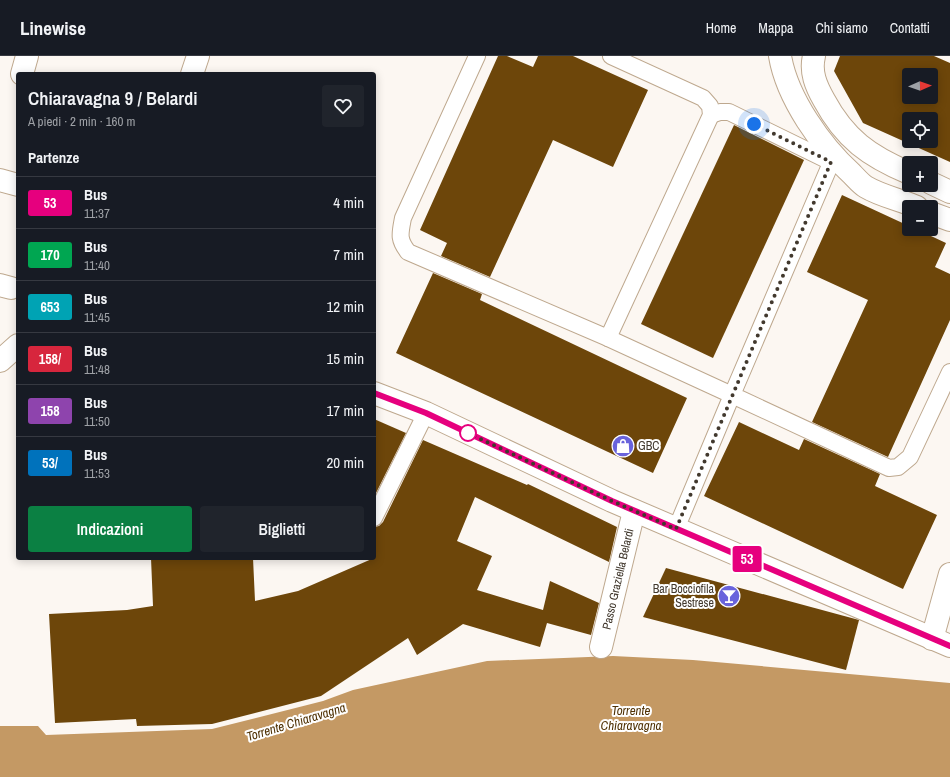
<!DOCTYPE html>
<html lang="it">
<meta charset="utf-8">
<style>
:root{--surface:#171b24;--page:#20242c;--text:#f1f3f6;--muted:#9ea1a6;--line:#363941;--accent:#0b8043}
body{margin:0;font-family:"Archivo Narrow",sans-serif;background:var(--page);color:var(--text);height:100vh;display:flex;flex-direction:column;font-size:15px;white-space:nowrap}
*{box-sizing:border-box;margin:0}
p{font-size:13px;color:var(--muted)}
.icon{flex:none;width:22px;height:22px;fill:none;stroke:currentColor;stroke-width:2;stroke-linecap:round;stroke-linejoin:round}
.map{position:relative;flex:1;overflow:hidden}
.side{position:absolute;left:16px;top:16px;width:360px;height:488px;display:flex;flex-direction:column;background:var(--surface);border-radius:4px;box-shadow:0 2px 10px #0003}
.side>*{flex:none}
.badge{padding:0 8px;border-radius:3px;font-size:14px;line-height:26px}
.needle{width:26px;rotate:88deg}
.fabs{position:absolute;left:902px;top:12px;display:grid;gap:8px}
.fabs a{display:grid;place-items:center;width:36px;height:36px;border-radius:4px;background:var(--surface);box-shadow:0 2px 10px #0003;font-size:20px}
.you{position:absolute;width:20px;height:20px;margin:-10px;border:3px solid #fff;border-radius:50%;background:#1a73e8;box-shadow:0 0 0 6px #1a73e833}
.map>.badge{position:absolute;translate:-50% -50%;box-shadow:0 0 0 2px #fff}
h2{padding:0 12px;font-size:15px;line-height:36px}
.round{display:grid;place-items:center;flex:none;width:42px;height:42px;border-radius:4px;background:var(--page)}
.summary{display:flex;align-items:center;justify-content:space-between;height:68px;padding:0 12px}
h1{font-size:19px;font-weight:600;line-height:30px}
.button{display:flex;gap:8px;margin-top:auto;padding:8px 12px}
.button a{flex:1;height:46px;border-radius:4px;background:var(--accent);color:#fff;font-size:16px;font-weight:600;line-height:46px;text-align:center}
.button a+a{background:var(--page);color:var(--text)}
ul{padding:0;list-style:none}
li{display:flex;align-items:center;gap:12px;height:52px;padding:0 12px;border-top:1px solid var(--line)}
li div{flex:1}
li b{display:block;font-size:15px}
li em{font-style:normal}
li .badge{min-width:44px;font-weight:700;text-align:center}
header{display:flex;align-items:center;gap:24px;box-sizing:border-box;height:56px;padding:0 20px;background:var(--surface);border-bottom:1px solid var(--line)}
header strong{font-size:19px}
nav{display:flex;gap:22px;margin-inline-start:auto;font-size:14px}
.map>svg:first-child{display:block}
.water{fill:#c49964}
.building{fill:#6d460a;fill-rule:evenodd}
.lines{fill:none;stroke-linecap:round;stroke-linejoin:round}
.service-casing{stroke:#bea88e;stroke-width:18}
.minor-casing{stroke:#bea88e;stroke-width:24}
.secondary-casing{stroke:#bea88e;stroke-width:24}
.service{stroke:#fff;stroke-width:16}
.minor{stroke:#fff;stroke-width:22}
.secondary{stroke:#fff;stroke-width:22}
.line-casing{stroke:#fff;stroke-width:9}
.line{stroke:#e6007e;stroke-width:6}
.walk{stroke:#42392e;stroke-width:4;stroke-dasharray:0 7.2}
.stop-dot{fill:#fff;stroke:#e6007e;stroke-width:2}
.labels{text-anchor:middle;dominant-baseline:central;stroke-width:4;stroke-linejoin:round;paint-order:stroke}
.poi-label{font-size:12px;fill:#42392e;stroke:#fff;text-anchor:start}
.street-label{font-size:12px;fill:#42392e;stroke:#fff}
.water-label{font-size:13px;font-style:italic;fill:#503205;stroke:#fff}
</style>
<header>
<strong>Linewise</strong>
<nav><a>Home</a><a>Mappa</a><a>Chi siamo</a><a>Contatti</a></nav>
</header>
<div class="map">
<svg width="950" height="721" viewBox="0 0 950 721">
<rect width="100%" height="100%" fill="#fcf7f2"/>
<!-- water -->
<path class="water" d="M 613,600 L 693,604 L 950,627 L 950,721 L 0,721 L 0,670 L 38,670 L 46,679 L 212,673 L 323,645 L 353,634 L 487,605 Z"/>
<!-- building -->
<g class="building">
<path d="M 498,0 L 507,0 L 533,11 L 538,0 L 573,0 L 648,34 L 613,111 L 553,84 L 490,221 L 441,200 L 447,187 L 420,174 Z"/>
<path d="M 840,0 L 934,0 L 950,7 L 950,106 L 863,67 L 834,15 ZM 909,19 L 931,19 L 931,41 L 909,41 ZM 909,63 L 931,63 L 931,85 L 909,85 Z"/>
<path d="M 734,69 L 804,104 L 713,302 L 641,268 Z"/>
<path d="M 842,139 L 909,170 L 909,173 L 916,173 L 946,187 L 935,211 L 950,218 L 950,264 L 888,401 L 812,366 L 868,244 L 807,216 Z"/>
<path d="M 433,217 L 482,238 L 480,244 L 687,342 L 653,417 L 396,297 Z"/>
<path d="M 374,363 L 406,377 L 374,441 Z"/>
<path d="M 739,366 L 799,394 L 804,383 L 880,418 L 875,430 L 937,459 L 903,533 L 704,440 Z"/>
<path d="M 423,384 L 527,429 L 528,428 L 617,471 L 609,506 L 475,441 L 457,485 L 492,500 L 477,534 L 543,554 L 550,525 L 599,547 L 591,579 L 547,567 L 540,591 L 463,568 L 417,599 L 408,582 L 321,640 L 212,668 L 137,670 L 136,663 L 55,667 L 49,558 L 127,554 L 153,550 L 151,502 L 253,502 L 255,545 L 298,535 L 374,502 L 374,471 L 379,470 L 383,466 Z"/>
<path d="M 666,512 L 859,564 L 846,614 L 643,561 Z"/>
</g>
<g class="lines">
<!-- service casing -->
<g class="service-casing">
<g id="service">
<path d="M 477,0 L 403,162 C 400,178 398,183 408,196 L 608,282 L 732,339 L 676,473"/>
<path d="M 711,59 L 720,56 L 729,56 L 831,106"/>
<path d="M 834,100 L 732,339 L 889,412 L 898,411 L 910,401 L 950,316"/>
<path d="M 608,282 L 711,59 L 710,50 L 703,42 L 611,0"/>
<path d="M 374,462 L 426,357"/>
</g>
</g>
<!-- minor casing -->
<g class="minor-casing">
<g id="minor">
<path d="M 780,0 C 787,42 821,90 852,118 C 856,122 861,128 866,131 C 881,140 901,144 917,151"/>
<path d="M 814,0 C 810,16 816,30 824,44 C 845,83 869,100 909,117"/>
<path d="M 22,18 L 27,0"/>
<path d="M 192,18 L 198,0"/>
<path d="M 0,124 L 18,129"/>
<path d="M 931,127 L 950,136"/>
<path d="M 931,157 L 950,164"/>
<path d="M 0,229 L 11,232"/>
<path d="M 932,583 L 950,518"/>
<path d="M 601,591 L 634,455"/>
</g>
</g>
<!-- secondary casing -->
<g class="secondary-casing">
<g id="secondary">
<path d="M 0,305 L 18,289"/>
<path d="M 374,337 L 426,357 L 612,445 L 950,590"/>
</g>
</g>
<!-- service -->
<use href="#service" class="service"/>
<!-- minor -->
<use href="#minor" class="minor"/>
<!-- secondary -->
<use href="#secondary" class="secondary"/>
</g>
<g class="lines">
<!-- line casing -->
<g class="line-casing">
<path id="line" d="M 374,337 L 426,357 L 612,445 L 950,590"/>
</g>
<!-- line -->
<use href="#line" class="line"/>
<!-- walk -->
<path class="walk" d="M 468,377 L 612,445 L 676,473 L 831,106 L 754,68"/>
</g>
<!-- icons -->
<defs>
<g id="shop-disc" transform="scale(1.15)"><circle r="9.5" fill="#6963dc" stroke="#fff"/><path d="M-5-2.5h2.3a2.7 3.5 0 0 1 5.4 0H5L5.5 6h-11ZM-1.5-2.5h3a1.5 2.3 0 0 0-3 0Z" fill="#fff"/></g>
<g id="bar-disc" transform="scale(1.15)"><circle r="9.5" fill="#6963dc" stroke="#fff"/><path d="M-6-5H6L.8 .8V4.5H3.5V6h-7V4.5H-.8V.8Z" fill="#fff"/></g>
</defs>
<g fill-rule="evenodd">
<use href="#shop-disc" x="623" y="390"/>
<use href="#bar-disc" x="729" y="540"/>
</g>
<!-- markers -->
<circle class="stop-dot" cx="468" cy="377" r="8"/>
<g class="labels">
<!-- poi labels -->
<g class="poi-label">
<text x="638" y="390">GBC</text>
<text x="714" y="533" text-anchor="end">Bar Bocciofila<tspan x="714" dy="14">Sestrese</tspan></text>
</g>
<!-- street labels -->
<g class="street-label">
<text transform="translate(618 523) rotate(-77)">Passo Graziella Belardi</text>
</g>
<!-- water labels -->
<g class="water-label">
<text x="631" y="654">Torrente<tspan x="631" dy="15">Chiaravagna</tspan></text>
<text transform="translate(296 666) rotate(-17)">Torrente Chiaravagna</text>
</g>
</g>
</svg>
<div class="fabs">
<a><svg class="needle" viewBox="-14 -14 28 28"><path d="M0-13l5 13h-10z" fill="#e53935"/><path d="M0 13l5-13h-10z" fill="#9ea1a6"/></svg></a>
<a><svg class="icon" aria-label="locate" viewBox="0 0 24 24"><circle cx="12" cy="12" r="6"/><path d="M12 2v4M12 18v4M2 12h4M18 12h4"/></svg></a>
<a>+</a>
<a>−</a>
</div>
<div class="you" style="left:754px;top:68px"></div>
<b class="badge" style="left:747px;top:503px;background:#e6007e;color:#fff">53</b>
<section class="side">
<div class="summary"><div><h1>Chiaravagna 9 / Belardi</h1><p>A piedi · 2 min · 160 m</p></div><a class="round"><svg class="icon" aria-label="heart" viewBox="0 0 24 24"><path d="M12 20l-8-8c-3-5 5-10 8-4 3-6 11-1 8 4z"/></svg></a></div>
<h2>Partenze</h2>
<ul>
<li><span class="badge" style="background:#e6007e;color:#fff">53</span><div><b>Bus</b><p>11:37</p></div><em>4 min</em></li>
<li><span class="badge" style="background:#00a651;color:#fff">170</span><div><b>Bus</b><p>11:40</p></div><em>7 min</em></li>
<li><span class="badge" style="background:#00a3b4;color:#fff">653</span><div><b>Bus</b><p>11:45</p></div><em>12 min</em></li>
<li><span class="badge" style="background:#d7263d;color:#fff">158/</span><div><b>Bus</b><p>11:48</p></div><em>15 min</em></li>
<li><span class="badge" style="background:#8e44ad;color:#fff">158</span><div><b>Bus</b><p>11:50</p></div><em>17 min</em></li>
<li><span class="badge" style="background:#0072bc;color:#fff">53/</span><div><b>Bus</b><p>11:53</p></div><em>20 min</em></li>
</ul>
<div class="button"><a>Indicazioni</a><a>Biglietti</a></div>
</section>
</div>
